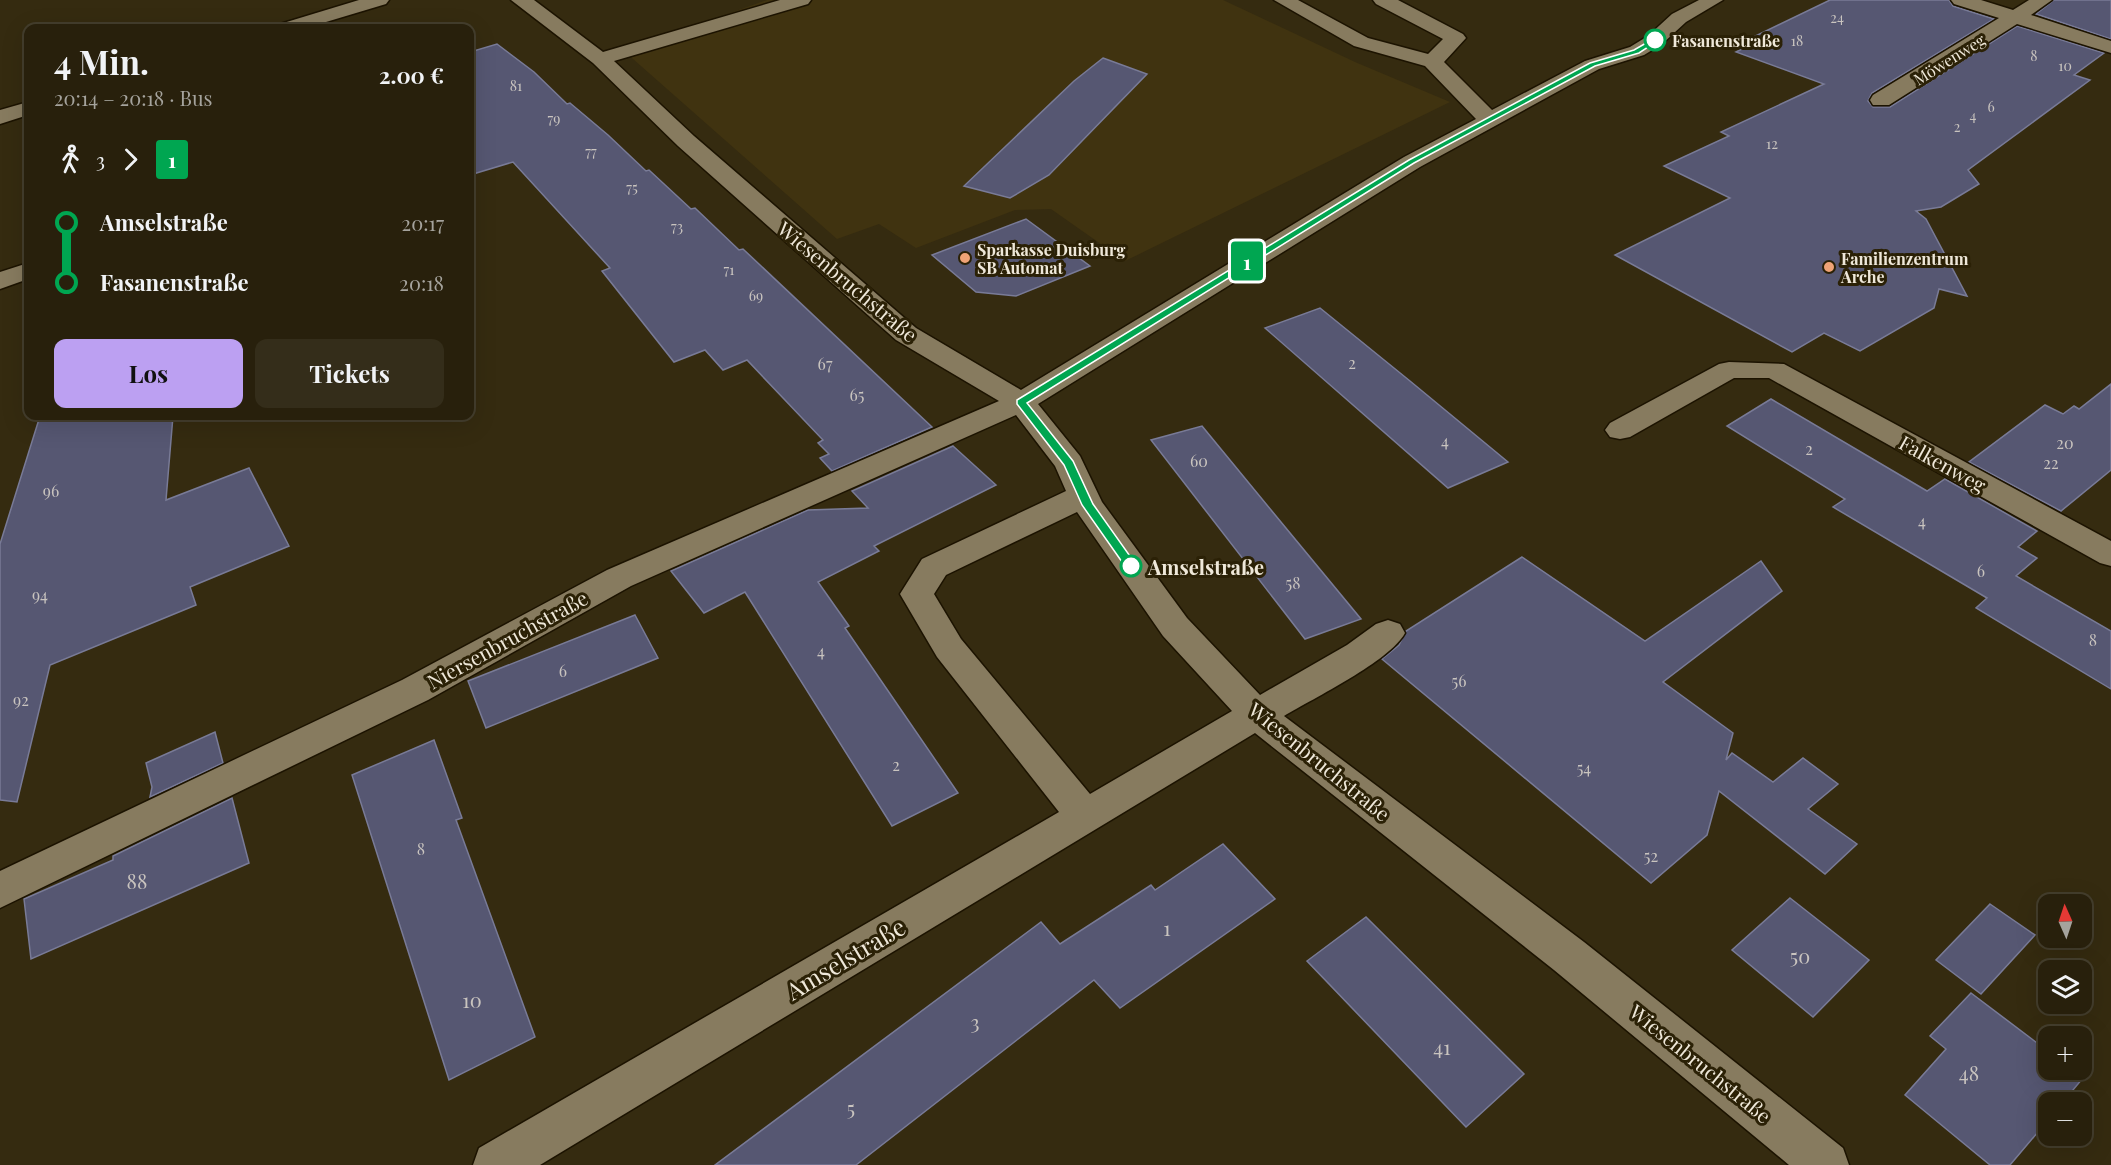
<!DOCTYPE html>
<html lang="de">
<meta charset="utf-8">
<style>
:root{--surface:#28200c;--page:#342d1a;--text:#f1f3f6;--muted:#a5a39d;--line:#443e2d;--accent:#bca0f2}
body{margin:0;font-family:"Playfair Display",serif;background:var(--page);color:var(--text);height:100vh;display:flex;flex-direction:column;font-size:22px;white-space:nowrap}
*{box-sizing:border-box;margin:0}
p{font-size:20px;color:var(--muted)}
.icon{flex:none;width:33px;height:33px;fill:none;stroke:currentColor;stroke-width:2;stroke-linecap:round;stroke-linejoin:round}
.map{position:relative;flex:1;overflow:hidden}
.panel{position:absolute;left:24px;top:24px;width:450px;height:396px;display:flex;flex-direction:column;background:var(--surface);border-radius:12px;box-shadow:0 6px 24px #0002,0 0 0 2px var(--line)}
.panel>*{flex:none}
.badge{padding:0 12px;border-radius:4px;font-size:21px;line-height:39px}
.needle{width:39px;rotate:357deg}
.fabs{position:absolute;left:2038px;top:894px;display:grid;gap:12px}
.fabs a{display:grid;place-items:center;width:54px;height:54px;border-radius:12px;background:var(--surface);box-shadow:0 6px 24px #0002,0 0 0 2px var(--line);font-size:30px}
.map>.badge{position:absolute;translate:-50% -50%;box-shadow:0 0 0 3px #fff}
.legs{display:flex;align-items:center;gap:9px;height:66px;padding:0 30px;font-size:20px}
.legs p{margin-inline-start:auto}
.head{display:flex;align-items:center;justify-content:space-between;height:102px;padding:0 30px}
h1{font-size:33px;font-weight:700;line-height:45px}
.button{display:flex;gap:12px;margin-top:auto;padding:12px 30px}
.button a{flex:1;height:69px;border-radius:12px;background:var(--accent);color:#111;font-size:24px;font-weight:700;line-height:69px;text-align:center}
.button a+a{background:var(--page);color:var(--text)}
ul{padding:0 30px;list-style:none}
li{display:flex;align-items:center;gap:21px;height:60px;font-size:22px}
li i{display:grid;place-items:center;width:9px;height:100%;margin:0 8px;background:currentColor}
li i::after{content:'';width:15px;height:15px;margin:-8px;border:4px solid;border-radius:50%;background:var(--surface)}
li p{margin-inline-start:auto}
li:first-child i{background:linear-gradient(#0000 50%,currentColor 0)}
li:last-child i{background:linear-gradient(currentColor 50%,#0000 0)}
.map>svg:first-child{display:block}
.built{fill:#403310}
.building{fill:#565772;stroke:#797b97;stroke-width:1.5}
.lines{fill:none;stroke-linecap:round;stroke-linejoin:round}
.minor-casing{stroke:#1c1300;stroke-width:3}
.minor{fill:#877b5f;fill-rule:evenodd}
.line-1{fill:#00a651;stroke:#fff;stroke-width:1.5}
.stop-1-dot{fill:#fff;stroke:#00a651;stroke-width:3}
.poi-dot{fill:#efa376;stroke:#2b2106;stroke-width:2}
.labels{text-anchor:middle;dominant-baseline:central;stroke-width:6;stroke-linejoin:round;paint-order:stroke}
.far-number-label{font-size:14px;fill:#c9c4bf}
.far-stop-label{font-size:16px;font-weight:bold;fill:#efe8d9;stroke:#2b2106;text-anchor:start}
.far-street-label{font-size:16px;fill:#efe8d9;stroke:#2b2106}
.far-poi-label{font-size:16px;font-weight:bold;fill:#efe8d9;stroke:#2b2106;text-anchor:start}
.number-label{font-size:16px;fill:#c9c4bf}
.street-label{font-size:20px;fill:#efe8d9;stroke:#2b2106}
.stop-label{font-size:20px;font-weight:bold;fill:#efe8d9;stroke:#2b2106;text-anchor:start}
.near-number-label{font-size:20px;fill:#c9c4bf}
.near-street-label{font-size:24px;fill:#efe8d9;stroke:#2b2106}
</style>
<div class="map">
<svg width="2111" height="1165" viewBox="0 0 2111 1165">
<rect width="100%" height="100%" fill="#352b10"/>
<!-- built -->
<path class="built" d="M 767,0 L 1223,0 L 1355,62 L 1450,102 L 1125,261 L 1051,209 L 1015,210 L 916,248 L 879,224 L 837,239 L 624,51 Z"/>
<!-- building -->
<g class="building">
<path d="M 1830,0 L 1949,0 L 1953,6 L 1994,19 L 1872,93 L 1868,101 L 1873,107 L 1890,107 L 2017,26 L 2104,53 L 2074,75 L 2090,80 L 1968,170 L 1979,184 L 1941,207 L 1916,211 L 1926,219 L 1967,296 L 1939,289 L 1934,308 L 1860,351 L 1824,333 L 1792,352 L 1615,255 L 1730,198 L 1664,166 L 1729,136 L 1721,132 L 1824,84 L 1736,52 L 1744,48 L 1737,45 Z"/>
<path d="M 2054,0 L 2111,0 L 2111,39 L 2036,14 Z"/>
<path d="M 497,44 L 534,72 L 567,104 L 570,103 L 608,135 L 646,171 L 649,170 L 691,209 L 695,208 L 739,250 L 743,249 L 932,427 L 832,471 L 820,458 L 829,454 L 818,443 L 823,440 L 747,360 L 723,370 L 705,350 L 674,362 L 602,271 L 610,268 L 513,162 L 470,175 L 470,52 Z"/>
<path d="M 1103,58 L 1147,74 L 1049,175 L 1010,198 L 964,186 L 1074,81 Z"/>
<path d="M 1026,219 L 1090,266 L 1016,296 L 976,292 L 932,255 Z"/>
<path d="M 1320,308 L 1410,381 L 1508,462 L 1448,488 L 1265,328 Z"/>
<path d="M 2111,384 L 2111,470 L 2061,511 L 1969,462 L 2045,405 L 2063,414 L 2074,406 L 2079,409 Z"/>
<path d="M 1771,399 L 1927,491 L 1945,479 L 2037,531 L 2018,547 L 2037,558 L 2016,576 L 2111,631 L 2111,689 L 1976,608 L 1987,598 L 1833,507 L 1845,499 L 1727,426 Z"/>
<path d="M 40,416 L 173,416 L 166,500 L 249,468 L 289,546 L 190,587 L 196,605 L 50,665 L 17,802 L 0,800 L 0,544 Z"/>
<path d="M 1202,426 L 1276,516 L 1361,619 L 1305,639 L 1151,440 Z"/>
<path d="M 953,446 L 996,485 L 874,546 L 879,551 L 818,582 L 849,626 L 845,628 L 958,793 L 892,826 L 745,592 L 704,613 L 671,571 L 808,510 L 868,508 L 852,491 Z"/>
<path d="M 1522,557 L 1645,641 L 1761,561 L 1782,591 L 1663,682 L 1733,733 L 1726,760 L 1732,753 L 1773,782 L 1803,758 L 1838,784 L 1808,809 L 1857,844 L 1825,874 L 1719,791 L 1707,835 L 1651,883 L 1382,659 L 1399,645 L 1406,631 Z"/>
<path d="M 635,615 L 658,658 L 486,728 L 468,681 Z"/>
<path d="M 215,732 L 223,763 L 150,797 L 152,787 L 146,763 Z"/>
<path d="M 434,740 L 462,818 L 456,820 L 535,1037 L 449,1080 L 352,775 Z"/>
<path d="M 232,798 L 249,863 L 31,959 L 24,899 L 113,860 L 113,856 Z"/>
<path d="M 1223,844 L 1275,899 L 1120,1008 L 1094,980 L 856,1165 L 715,1165 L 1041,922 L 1060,944 L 1151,885 L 1155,890 Z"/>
<path d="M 1790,898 L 1869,960 L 1813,1017 L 1732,950 Z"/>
<path d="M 1990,904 L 2035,935 L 1981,994 L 1936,960 Z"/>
<path d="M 1366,917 L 1524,1074 L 1466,1127 L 1307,961 Z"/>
<path d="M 1971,993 L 2049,1052 L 2049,1070 L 2072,1070 L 2083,1078 L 2063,1102 L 2049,1102 L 2049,1119 L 2010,1165 L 1990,1165 L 1905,1095 L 1946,1049 L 1930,1036 Z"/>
</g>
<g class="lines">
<!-- minor casing -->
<g class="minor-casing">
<g id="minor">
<path d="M 359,0 L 389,0 L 386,4 L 306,28 L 277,28 L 280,24 Z"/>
<path d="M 511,0 L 534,0 L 603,52 L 780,0 L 811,0 L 808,4 L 614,61 L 694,136 L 916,328 L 1021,390 L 1404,157 L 1476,119 L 1425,66 L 1354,46 L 1274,0 L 1298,0 L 1368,38 L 1428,54 L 1443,39 L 1376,4 L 1373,0 L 1398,0 L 1463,34 L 1466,38 L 1444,62 L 1492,110 L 1585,61 L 1630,47 L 1648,36 L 1672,14 L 1699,0 L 1723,0 L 1686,22 L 1662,44 L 1644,55 L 1599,69 L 1420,167 L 1038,404 L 1080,456 L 1102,502 L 1187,618 L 1260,695 L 1347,645 L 1376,624 L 1388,620 L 1400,624 L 1405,633 C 1390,661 1314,698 1284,716 L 1584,942 L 1843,1148 L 1849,1165 L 1789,1165 L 1554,970 L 1255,733 L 540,1165 L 473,1165 L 479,1148 L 1059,812 L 937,657 L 900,594 L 922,559 L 1066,491 L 1055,466 L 1016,415 L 631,586 L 428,700 L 0,908 L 0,871 L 402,680 L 607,570 L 999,401 L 896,340 L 678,146 L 593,63 ZM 1077,512 L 1163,636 L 1232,711 L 1090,794 L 961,639 L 934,594 L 946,575 Z"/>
<path d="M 1951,0 L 1981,0 L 2013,10 L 2029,0 L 2052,0 L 2031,15 L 2111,41 L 2111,53 L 2017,24 L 1889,105 L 1873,105 L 1870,100 L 1873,95 L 1999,18 L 1954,4 Z"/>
<path d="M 28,102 L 28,115 L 0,124 L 0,110 Z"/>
<path d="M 28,263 L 28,279 L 0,289 L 0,272 Z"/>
<path d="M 1729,362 L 1784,364 L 2111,541 L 2111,566 L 2100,563 L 1769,378 L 1734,378 L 1630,437 L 1620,439 L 1610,437 L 1605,430 L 1610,423 L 1719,364 Z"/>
</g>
</g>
<!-- minor -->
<use href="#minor" class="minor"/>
</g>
<!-- line-1 -->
<path class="line-1" d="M 1653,39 L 1659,40 L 1639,53 L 1595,66 L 1414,163 L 1027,403 L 1073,461 L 1093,504 L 1137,566 L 1131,570 L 1127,569 L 1082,505 L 1064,465 L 1017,404 L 1017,400 L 1409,160 L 1590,63 L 1634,50 Z"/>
<!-- markers -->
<g class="stop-1-dot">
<circle cx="1655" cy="40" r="10"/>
<circle cx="1131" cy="566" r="10"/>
</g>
<g class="poi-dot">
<circle cx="965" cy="258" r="6"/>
<circle cx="1829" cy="267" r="6"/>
</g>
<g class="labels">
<!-- far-number labels -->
<g class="far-number-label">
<text x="1837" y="17">24</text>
<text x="1797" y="40">18</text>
<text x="2034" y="55">8</text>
<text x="2065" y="65">10</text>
<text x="516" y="85">81</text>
<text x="1991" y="106">6</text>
<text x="1973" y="115">4</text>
<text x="554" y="118">79</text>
<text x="1957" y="126">2</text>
<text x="1772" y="143">12</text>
<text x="591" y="151">77</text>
<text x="632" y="187">75</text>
<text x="677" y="226">73</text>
<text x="729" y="269">71</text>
<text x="756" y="295">69</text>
</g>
<!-- far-stop labels -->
<g class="far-stop-label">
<text x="1672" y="40">Fasanenstraße</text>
</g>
<!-- far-street labels -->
<g class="far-street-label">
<text transform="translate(1949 59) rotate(-32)">Möwenweg</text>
</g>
<!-- far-poi labels -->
<g class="far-poi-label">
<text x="977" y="249">Sparkasse Duisburg<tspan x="977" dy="18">SB Automat</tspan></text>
<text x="1841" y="258">Familienzentrum<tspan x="1841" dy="18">Arche</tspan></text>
</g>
<!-- number labels -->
<g class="number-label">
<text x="1352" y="362">2</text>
<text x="825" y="363">67</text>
<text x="857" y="394">65</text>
<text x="1445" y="440">4</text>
<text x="2065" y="442">20</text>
<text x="1809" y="448">2</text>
<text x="1199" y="460">60</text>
<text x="2051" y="462">22</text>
<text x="51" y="490">96</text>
<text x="1922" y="520">4</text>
<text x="1981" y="570">6</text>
<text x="1293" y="582">58</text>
<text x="40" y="594">94</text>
<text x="2093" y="639">8</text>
<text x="821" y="650">4</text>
<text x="563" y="670">6</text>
<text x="1459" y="680">56</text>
<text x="21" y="699">92</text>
<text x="896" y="764">2</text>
<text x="1584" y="767">54</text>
<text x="421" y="848">8</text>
<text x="1651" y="855">52</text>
</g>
<!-- street labels -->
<g class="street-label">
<text transform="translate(848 281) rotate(40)">Wiesenbruchstraße</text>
<text transform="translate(1943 463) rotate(29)">Falkenweg</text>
<text transform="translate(507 639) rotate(-29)">Niersenbruchstraße</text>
<text transform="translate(1320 761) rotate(39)">Wiesenbruchstraße</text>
<text transform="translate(1701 1063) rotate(39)">Wiesenbruchstraße</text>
</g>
<!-- stop labels -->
<g class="stop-label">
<text x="1148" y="566">Amselstraße</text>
</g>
<!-- near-number labels -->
<g class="near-number-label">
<text x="137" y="880">88</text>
<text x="1167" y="927">1</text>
<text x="1800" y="955">50</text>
<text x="472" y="999">10</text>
<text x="975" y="1021">3</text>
<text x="1442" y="1046">41</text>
<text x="1969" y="1072">48</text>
<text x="851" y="1107">5</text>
</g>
<!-- near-street labels -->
<g class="near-street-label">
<text transform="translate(845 958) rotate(-31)">Amselstraße</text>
</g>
</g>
</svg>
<div class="fabs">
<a><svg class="needle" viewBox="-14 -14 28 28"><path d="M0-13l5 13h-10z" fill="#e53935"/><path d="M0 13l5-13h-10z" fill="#a5a39d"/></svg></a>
<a><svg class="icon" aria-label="layers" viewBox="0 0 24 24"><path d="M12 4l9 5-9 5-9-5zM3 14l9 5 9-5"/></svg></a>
<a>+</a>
<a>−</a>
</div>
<b class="badge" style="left:1247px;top:261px;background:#00a651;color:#fff">1</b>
<section class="panel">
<div class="head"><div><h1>4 Min.</h1><p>20:14 – 20:18 · Bus</p></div><b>2.00 €</b></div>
<div class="legs"><svg class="icon" aria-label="walk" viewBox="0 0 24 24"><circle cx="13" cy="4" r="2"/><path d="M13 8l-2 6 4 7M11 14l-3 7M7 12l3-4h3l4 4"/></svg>3<svg class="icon" aria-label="forward" viewBox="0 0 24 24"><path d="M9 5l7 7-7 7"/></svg><b class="badge" style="background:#00a651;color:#fff">1</b></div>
<ul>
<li><i style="color:#00a651"></i><b>Amselstraße</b><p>20:17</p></li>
<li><i style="color:#00a651"></i><b>Fasanenstraße</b><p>20:18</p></li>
</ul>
<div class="button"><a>Los</a><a>Tickets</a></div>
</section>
</div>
